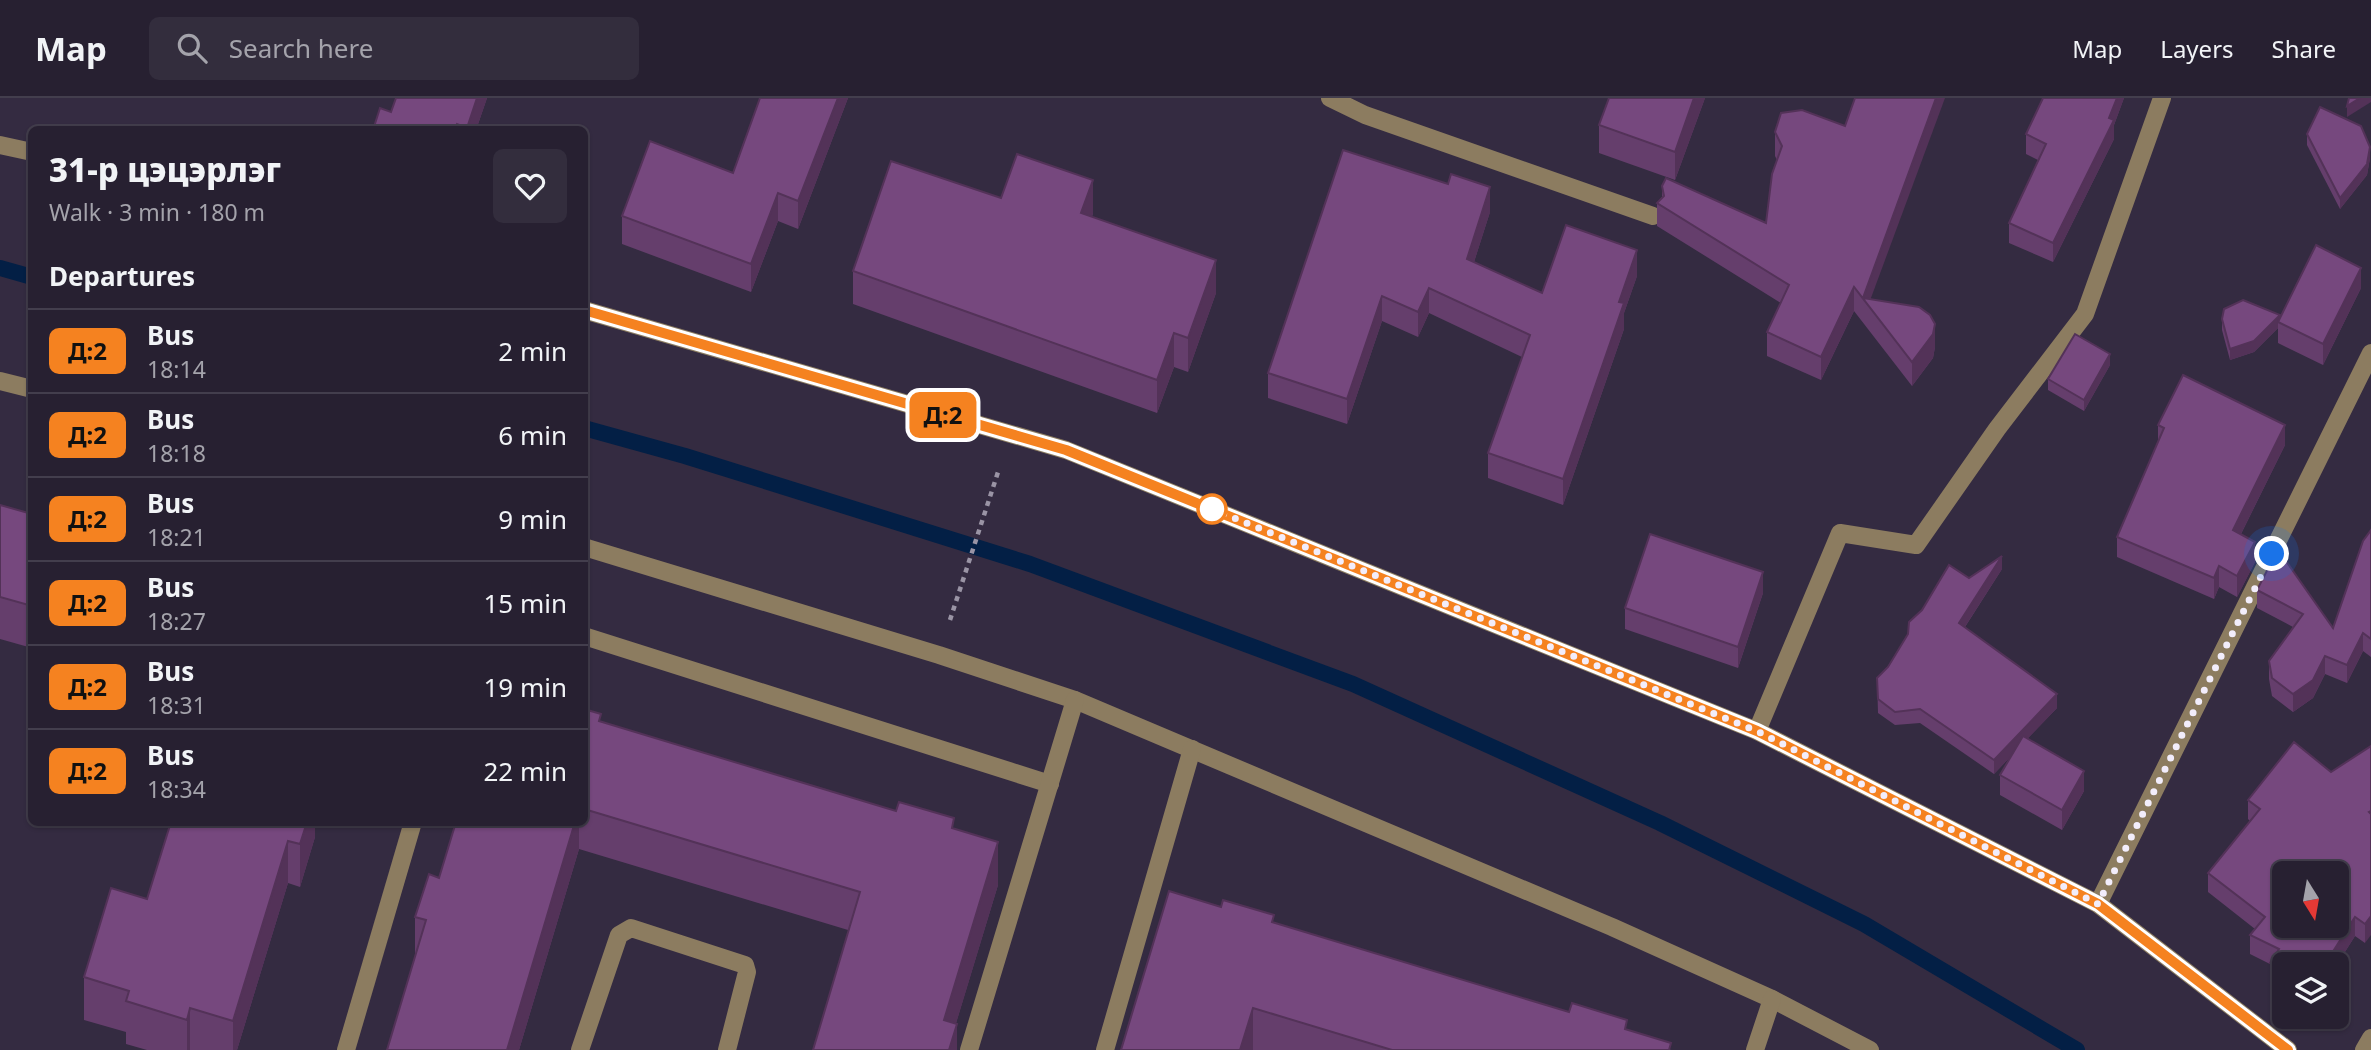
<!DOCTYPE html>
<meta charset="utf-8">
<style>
:root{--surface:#272031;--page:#332d3d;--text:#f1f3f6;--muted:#a4a3ab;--line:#433e4d}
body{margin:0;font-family:"Noto Sans",sans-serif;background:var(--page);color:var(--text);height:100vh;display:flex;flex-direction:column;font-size:26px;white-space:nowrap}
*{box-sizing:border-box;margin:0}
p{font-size:23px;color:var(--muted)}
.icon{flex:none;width:38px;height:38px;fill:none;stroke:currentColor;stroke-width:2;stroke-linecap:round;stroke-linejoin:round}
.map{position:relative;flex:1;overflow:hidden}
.drawer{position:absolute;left:28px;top:28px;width:560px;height:700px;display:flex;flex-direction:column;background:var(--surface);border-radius:10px;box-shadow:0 2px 5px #0004,0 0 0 2px var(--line)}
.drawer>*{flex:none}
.badge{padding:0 14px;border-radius:10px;font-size:24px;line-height:46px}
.needle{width:46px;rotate:169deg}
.controls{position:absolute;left:2272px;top:763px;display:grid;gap:14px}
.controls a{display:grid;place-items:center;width:77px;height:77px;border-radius:10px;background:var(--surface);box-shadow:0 2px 5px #0004,0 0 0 2px var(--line);font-size:35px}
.you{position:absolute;width:35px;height:35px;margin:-18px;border:5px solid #fff;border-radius:50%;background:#1a73e8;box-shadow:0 0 0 10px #1a73e833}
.map>.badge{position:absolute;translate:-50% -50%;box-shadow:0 0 0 4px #fff}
h2{padding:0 21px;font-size:26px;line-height:63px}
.round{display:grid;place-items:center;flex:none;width:74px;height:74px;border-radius:10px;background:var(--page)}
.summary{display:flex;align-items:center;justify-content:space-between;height:119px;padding:0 21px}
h1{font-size:33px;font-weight:800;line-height:52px}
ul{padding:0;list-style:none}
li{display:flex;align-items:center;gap:21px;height:84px;padding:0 21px;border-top:2px solid var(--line)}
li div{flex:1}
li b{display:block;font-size:26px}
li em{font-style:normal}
li .badge{min-width:77px;font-weight:700;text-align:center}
header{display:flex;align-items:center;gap:42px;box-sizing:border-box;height:98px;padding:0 35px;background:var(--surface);border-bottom:2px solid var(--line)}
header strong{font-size:33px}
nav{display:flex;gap:38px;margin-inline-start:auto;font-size:24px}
.search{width:490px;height:63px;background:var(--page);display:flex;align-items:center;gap:18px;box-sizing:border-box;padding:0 24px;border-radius:10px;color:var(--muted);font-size:26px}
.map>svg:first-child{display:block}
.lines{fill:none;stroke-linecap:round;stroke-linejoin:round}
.stream{stroke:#031f45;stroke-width:16}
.path{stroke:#9a94a5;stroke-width:4.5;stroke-dasharray:5 5;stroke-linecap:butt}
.minor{stroke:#8c7c60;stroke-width:18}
.wall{fill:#653e6c}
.shaded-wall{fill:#533258}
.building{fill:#76487e;stroke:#533258;stroke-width:2;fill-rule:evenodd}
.line-casing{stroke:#fff;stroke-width:16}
.line{stroke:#f58220;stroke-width:10}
.walk{stroke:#f2edfb;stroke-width:7;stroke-dasharray:0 12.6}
.stop-dot{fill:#fff;stroke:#f58220;stroke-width:3.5}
</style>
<header>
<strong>Map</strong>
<div class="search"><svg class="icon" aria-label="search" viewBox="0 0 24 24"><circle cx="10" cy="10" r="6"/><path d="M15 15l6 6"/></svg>Search here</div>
<nav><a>Map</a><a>Layers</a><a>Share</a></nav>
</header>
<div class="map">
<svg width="2371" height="952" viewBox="0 0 2371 952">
<rect width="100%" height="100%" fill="#342b41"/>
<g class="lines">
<!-- stream -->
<g class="stream">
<path d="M 0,170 L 32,179"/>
<path d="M 584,330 L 685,358 L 1030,466 L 1353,586 L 1660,725 L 1864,826 L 2077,952"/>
</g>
<!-- path -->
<path class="path" d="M 950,522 L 999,371"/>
<!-- minor -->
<g class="minor">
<path d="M 1330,0 L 1365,17 L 1653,118"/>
<path d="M 0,47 L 32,54"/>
<path d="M 584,212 L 1066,352 L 1757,633 L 2098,806 L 2288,952"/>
<path d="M 0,283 L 32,291"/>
<path d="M 584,449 L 939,557 L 1075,602 L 1612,829 L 1772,901 L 1870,952"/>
<path d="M 584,538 L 1050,686"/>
<path d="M 1757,633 L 1840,435 L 1916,447 L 1997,331 L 2085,216 L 2162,0"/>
<path d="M 2098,806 L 2371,255"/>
<path d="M 346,952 L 413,724"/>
<path d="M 580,952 L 619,837 L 631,830 L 745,867 L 747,874 L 727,952"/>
<path d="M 969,952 L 1075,602"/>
<path d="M 1105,952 L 1192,651"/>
<path d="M 1755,952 L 1772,901"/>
<path d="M 2364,952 L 2371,940"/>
</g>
</g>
<!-- wall -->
<g class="wall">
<path d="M 396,0 L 487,0 L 476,32 L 373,32 L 391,14 Z"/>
<path d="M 760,0 L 848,0 L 798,131 L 778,123 L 751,194 L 622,146 L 622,118 L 733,75 Z"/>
<path d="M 1705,0 L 1675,82 L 1599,55 L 1599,27 Z"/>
<path d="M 2043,0 L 2124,0 L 2114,27 L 2114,41 L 2053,164 L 2009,145 L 2009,125 L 2038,62 L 2026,56 L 2026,36 Z"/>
<path d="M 1775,34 L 1871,201 L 1935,249 L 1933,260 L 1912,288 L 1854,213 L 1821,282 L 1767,258 L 1767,234 L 1781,205 L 1657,128 L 1657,105 L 1662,99 L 1662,88 L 1766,125 L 1777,62 L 1775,58 Z"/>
<path d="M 2307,36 L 2370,60 L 2367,77 L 2340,111 L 2307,47 Z"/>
<path d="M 1001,100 L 1093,115 L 1092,119 L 1216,195 L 1188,274 L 1174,269 L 1157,315 L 853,206 L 853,173 Z"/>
<path d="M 1490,114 L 1474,164 L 1542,195 L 1637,178 L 1624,215 L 1624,231 L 1563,407 L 1488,380 L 1488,355 L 1522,259 L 1429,215 L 1418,239 L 1382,223 L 1347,326 L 1268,300 L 1268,275 Z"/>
<path d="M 2361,190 L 2323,267 L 2278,245 L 2278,230 L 2254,254 L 2230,262 L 2222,232 L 2222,221 L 2280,221 Z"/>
<path d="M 2110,267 L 2084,313 L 2048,292 L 2048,281 Z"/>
<path d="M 2158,327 L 2285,347 L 2241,436 L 2255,464 L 2237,499 L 2219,489 L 2214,501 L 2117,459 L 2117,439 L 2158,344 Z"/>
<path d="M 0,407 L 32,416 L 32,550 L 0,541 Z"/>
<path d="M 2371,432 L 2371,559 L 2363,553 L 2347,585 L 2325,576 L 2313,600 L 2293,614 L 2272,598 L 2269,581 L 2269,563 L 2293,529 L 2257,510 L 2257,492 L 2333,530 Z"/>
<path d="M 2002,471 L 1965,529 L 2057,610 L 2028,640 L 2084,693 L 2062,732 L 2000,697 L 2000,677 L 2011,658 L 1994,676 L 1920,625 L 1895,627 L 1878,615 L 1877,580 L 1969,480 Z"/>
<path d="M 1763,495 L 1738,570 L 1625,531 L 1625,510 Z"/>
<path d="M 584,611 L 601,624 L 954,731 L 998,787 L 956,925 L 957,952 L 848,832 L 579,751 L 519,952 L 387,952 L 415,859 L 415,819 L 439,780 L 456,724 L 584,724 Z"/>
<path d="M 2371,648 L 2365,845 L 2355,838 L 2336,868 L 2336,866 L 2284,866 L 2284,892 L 2270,884 L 2270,866 L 2250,856 L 2250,837 L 2255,831 L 2208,794 L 2208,775 L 2250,723 L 2248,721 L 2248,702 L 2331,674 Z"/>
<path d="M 315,724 L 315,739 L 300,789 L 288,785 L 237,952 L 147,952 L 126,946 L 126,934 L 84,922 L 84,879 L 147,801 Z"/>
<path d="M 1274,825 L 1627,932 L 1671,952 L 1121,952 Z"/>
</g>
<!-- shaded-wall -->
<g class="shaded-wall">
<path d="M 477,0 L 487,0 L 476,32 L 467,32 Z"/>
<path d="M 838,0 L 848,0 L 798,131 L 798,103 Z"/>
<path d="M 1694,0 L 1705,0 L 1675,82 L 1675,54 Z"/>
<path d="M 1936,0 L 1945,0 L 1868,208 L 1863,201 Z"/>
<path d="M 2117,0 L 2124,0 L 2114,27 L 2114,41 L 2053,164 L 2053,145 Z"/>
<path d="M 2360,0 L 2371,0 L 2371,4 L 2347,19 L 2347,8 Z"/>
<path d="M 2370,49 L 2370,60 L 2367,77 L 2340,111 L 2340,100 Z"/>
<path d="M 1093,82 L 1093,115 L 1081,149 L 1081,115 Z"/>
<path d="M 1490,89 L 1490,114 L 1467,186 L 1467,161 Z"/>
<path d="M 778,95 L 778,123 L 751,194 L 751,166 Z"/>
<path d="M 1637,152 L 1637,178 L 1624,215 L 1624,231 L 1563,407 L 1563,381 L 1619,204 Z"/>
<path d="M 1216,162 L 1216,195 L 1188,274 L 1188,240 Z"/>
<path d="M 2361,170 L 2361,190 L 2323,267 L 2323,246 Z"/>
<path d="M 1854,189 L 1854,213 L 1821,282 L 1821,259 Z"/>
<path d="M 1429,190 L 1429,215 L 1418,239 L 1418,214 Z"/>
<path d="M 1382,198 L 1382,223 L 1347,326 L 1347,301 Z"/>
<path d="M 2280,217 L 2280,225 L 2278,224 L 2278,230 L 2254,254 L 2230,262 L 2230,251 Z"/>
<path d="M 1935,226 L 1935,249 L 1933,260 L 1912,288 L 1912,264 Z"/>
<path d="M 1174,235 L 1174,269 L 1157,315 L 1157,282 Z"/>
<path d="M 2110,256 L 2110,267 L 2084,313 L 2084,302 Z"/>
<path d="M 2285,327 L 2285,347 L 2233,452 L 2233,432 Z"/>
<path d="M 2255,444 L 2255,464 L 2237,499 L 2237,478 Z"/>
<path d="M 2002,458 L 2002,471 L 1959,538 L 1959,525 Z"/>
<path d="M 2219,468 L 2219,489 L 2214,501 L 2214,480 Z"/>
<path d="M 1763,474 L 1763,495 L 1738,570 L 1738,549 Z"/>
<path d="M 2363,535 L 2363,553 L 2347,585 L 2347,567 Z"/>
<path d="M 2325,558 L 2325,576 L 2313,600 L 2293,614 L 2293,596 Z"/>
<path d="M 2057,596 L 2057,610 L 1994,676 L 1994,662 Z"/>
<path d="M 2084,673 L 2084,693 L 2062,732 L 2062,712 Z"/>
<path d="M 307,724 L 315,724 L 315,739 L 300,789 L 300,746 Z"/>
<path d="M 575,724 L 579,724 L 579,751 L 519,952 L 507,952 Z"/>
<path d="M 288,743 L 288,785 L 237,952 L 233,952 L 233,923 Z"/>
<path d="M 998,744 L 998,787 L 948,952 L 944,922 Z"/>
<path d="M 2371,818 L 2371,837 L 2365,845 L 2365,826 Z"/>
<path d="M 2355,819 L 2355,838 L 2336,868 L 2336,866 L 2325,866 Z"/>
<path d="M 190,910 L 190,952 L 187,952 L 187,922 Z"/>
<path d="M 1253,910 L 1253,952 L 1240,952 Z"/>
<path d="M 957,926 L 957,952 L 949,952 Z"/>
</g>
<!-- building -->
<g class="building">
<path d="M 396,0 L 477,0 L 467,30 L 457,26 L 455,32 L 373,32 L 380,10 L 391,14 Z"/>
<path d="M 760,0 L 838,0 L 798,103 L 778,95 L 751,166 L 622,118 L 650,43 L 733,75 Z"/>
<path d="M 1609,0 L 1694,0 L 1675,54 L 1599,27 Z"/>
<path d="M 1855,0 L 1936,0 L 1863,200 L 1919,209 L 1930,217 L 1935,226 L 1933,236 L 1912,264 L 1854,189 L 1821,259 L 1767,234 L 1789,187 L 1657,105 L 1664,98 L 1662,88 L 1666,80 L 1766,125 L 1772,76 L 1782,48 L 1775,34 L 1781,15 L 1802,12 L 1845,28 Z"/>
<path d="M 2043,0 L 2117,0 L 2109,20 L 2114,22 L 2053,145 L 2009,125 L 2046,46 L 2026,36 Z"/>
<path d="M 2349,0 L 2360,0 L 2347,8 Z"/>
<path d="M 2320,9 L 2361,28 L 2370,49 L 2367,66 L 2340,100 L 2307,36 Z"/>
<path d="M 1343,52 L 1448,86 L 1451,76 L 1490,89 L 1467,161 L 1542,195 L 1566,127 L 1637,152 L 1619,204 L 1624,205 L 1563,381 L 1488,355 L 1530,237 L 1429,190 L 1418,214 L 1382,198 L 1347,301 L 1268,275 Z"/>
<path d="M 1017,56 L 1093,82 L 1081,115 L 1216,162 L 1188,240 L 1174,235 L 1157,282 L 853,173 L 891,63 L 1001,100 Z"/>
<path d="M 2316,147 L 2361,170 L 2323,246 L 2278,224 Z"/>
<path d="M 2243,202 L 2280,217 L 2254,243 L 2230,251 L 2222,221 L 2224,211 Z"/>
<path d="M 2075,236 L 2110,256 L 2084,302 L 2048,281 Z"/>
<path d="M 2183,277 L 2285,327 L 2233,432 L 2255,444 L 2237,478 L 2219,468 L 2214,480 L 2117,439 L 2164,330 L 2158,327 Z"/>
<path d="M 0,407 L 32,416 L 32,508 L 0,499 Z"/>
<path d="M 2371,432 L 2371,541 L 2363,535 L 2347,567 L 2325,558 L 2313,582 L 2293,596 L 2272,580 L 2269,563 L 2303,516 L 2257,492 L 2275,457 L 2286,463 L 2333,530 L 2363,443 Z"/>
<path d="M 1650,436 L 1763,474 L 1738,549 L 1625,510 Z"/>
<path d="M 2002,458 L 1959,525 L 2057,596 L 1994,662 L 1920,611 L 1895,614 L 1878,601 L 1877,580 L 1888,569 L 1908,536 L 1909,524 L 1922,512 L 1949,467 L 1969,480 Z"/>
<path d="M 584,611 L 601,616 L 599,623 L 896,713 L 899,704 L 954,720 L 952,730 L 998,744 L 944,922 L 957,926 L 949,952 L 813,952 L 860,794 L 584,711 Z"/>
<path d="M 2023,638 L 2084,673 L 2062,712 L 2000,677 Z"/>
<path d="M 2294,644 L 2331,674 L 2371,648 L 2371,713 L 2369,714 L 2371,716 L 2371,818 L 2365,826 L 2355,819 L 2325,866 L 2284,866 L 2284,873 L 2270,865 L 2279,851 L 2250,837 L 2265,819 L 2208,775 L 2260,711 L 2248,702 ZM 2284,775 L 2336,775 L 2336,828 L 2284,828 Z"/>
<path d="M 171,724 L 307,724 L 300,746 L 288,743 L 233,923 L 190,910 L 187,922 L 126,903 L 129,893 L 84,879 L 111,790 L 147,801 Z"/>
<path d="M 456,724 L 575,724 L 507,952 L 387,952 L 426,822 L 415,819 L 429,776 L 439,780 Z"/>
<path d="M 1169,793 L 1221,809 L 1223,802 L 1274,817 L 1272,824 L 1569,914 L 1572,905 L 1627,922 L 1625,931 L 1671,945 L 1669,952 L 1392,952 L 1253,910 L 1240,952 L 1121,952 Z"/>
</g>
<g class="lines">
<!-- line casing -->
<g class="line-casing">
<path id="line" d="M 584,212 L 1066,352 L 1757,633 L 2098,806 L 2288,952"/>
</g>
<!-- line -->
<use href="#line" class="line"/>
<!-- walk -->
<path class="walk" d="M 1212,411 L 1757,633 L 2098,806 L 2272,456"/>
</g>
<!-- markers -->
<circle class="stop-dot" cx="1212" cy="411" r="14"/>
</svg>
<div class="controls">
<a><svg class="needle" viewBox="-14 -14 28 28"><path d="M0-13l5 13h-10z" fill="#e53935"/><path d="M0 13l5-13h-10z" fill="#a4a3ab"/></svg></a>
<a><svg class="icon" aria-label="layers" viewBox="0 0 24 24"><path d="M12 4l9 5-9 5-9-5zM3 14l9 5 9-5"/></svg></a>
</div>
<div class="you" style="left:2272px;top:456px"></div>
<b class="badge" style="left:943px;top:317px;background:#f58220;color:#111">Д:2</b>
<section class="drawer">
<div class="summary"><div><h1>31-р цэцэрлэг</h1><p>Walk · 3 min · 180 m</p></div><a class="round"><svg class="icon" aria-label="heart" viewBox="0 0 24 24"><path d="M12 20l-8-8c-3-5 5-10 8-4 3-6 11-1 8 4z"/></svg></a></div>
<h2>Departures</h2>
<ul>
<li><span class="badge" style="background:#f58220;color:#111">Д:2</span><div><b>Bus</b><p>18:14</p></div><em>2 min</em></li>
<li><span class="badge" style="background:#f58220;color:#111">Д:2</span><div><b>Bus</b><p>18:18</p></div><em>6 min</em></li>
<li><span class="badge" style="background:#f58220;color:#111">Д:2</span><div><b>Bus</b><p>18:21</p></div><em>9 min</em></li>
<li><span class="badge" style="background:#f58220;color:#111">Д:2</span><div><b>Bus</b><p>18:27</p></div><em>15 min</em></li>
<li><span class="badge" style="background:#f58220;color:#111">Д:2</span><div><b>Bus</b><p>18:31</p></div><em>19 min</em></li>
<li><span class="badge" style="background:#f58220;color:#111">Д:2</span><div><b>Bus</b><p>18:34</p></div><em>22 min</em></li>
</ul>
</section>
</div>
